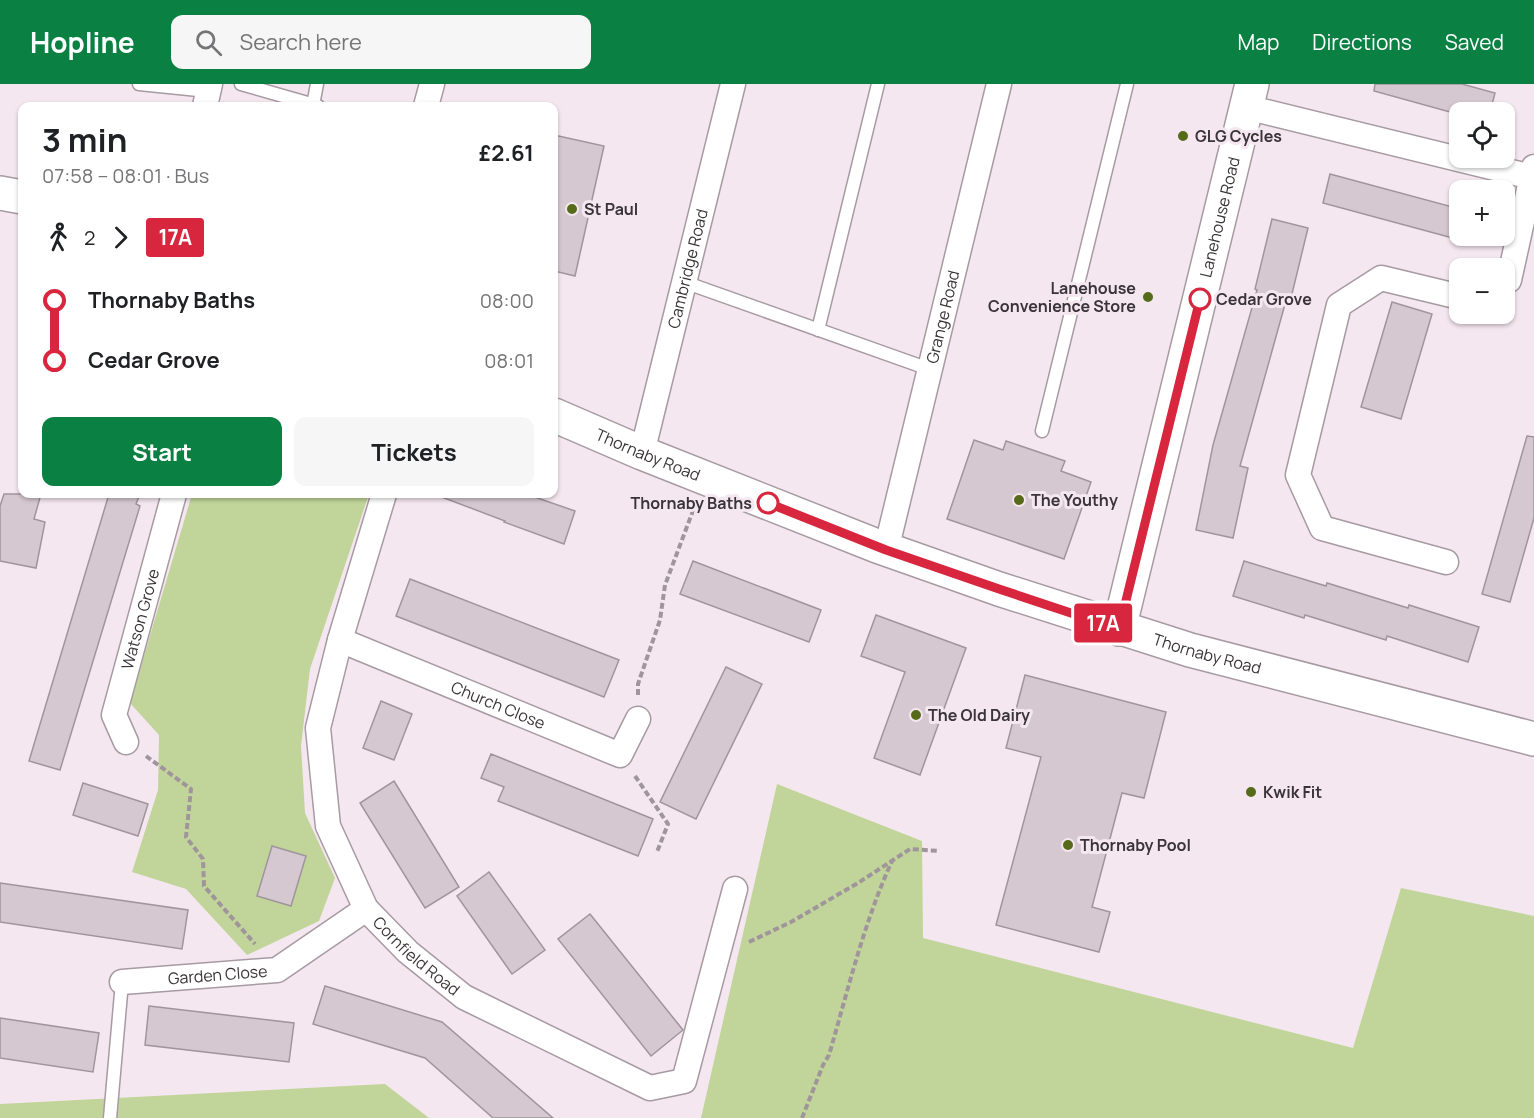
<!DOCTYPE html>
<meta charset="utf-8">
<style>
:root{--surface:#fff;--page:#f6f6f6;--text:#202124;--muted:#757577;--accent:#0b8043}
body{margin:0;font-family:Manrope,sans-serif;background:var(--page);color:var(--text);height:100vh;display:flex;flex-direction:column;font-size:22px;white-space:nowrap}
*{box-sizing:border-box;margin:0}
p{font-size:20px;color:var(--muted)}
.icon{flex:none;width:33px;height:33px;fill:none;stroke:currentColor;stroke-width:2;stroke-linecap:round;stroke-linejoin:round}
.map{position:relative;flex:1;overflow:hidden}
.panel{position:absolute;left:18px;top:18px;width:540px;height:396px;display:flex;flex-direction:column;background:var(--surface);border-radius:12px;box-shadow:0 2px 4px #0004}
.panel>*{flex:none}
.badge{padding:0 12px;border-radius:4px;font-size:21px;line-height:39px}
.tools{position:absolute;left:1449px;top:18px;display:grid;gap:12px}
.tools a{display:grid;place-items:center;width:66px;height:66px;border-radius:12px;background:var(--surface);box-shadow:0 2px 4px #0004;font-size:30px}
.map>.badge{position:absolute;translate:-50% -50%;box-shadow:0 0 0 3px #fff}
.legs{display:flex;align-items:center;gap:9px;height:66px;padding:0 24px;font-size:20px}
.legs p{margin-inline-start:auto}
.headline{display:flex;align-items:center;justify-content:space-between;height:102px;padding:0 24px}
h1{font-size:33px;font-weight:700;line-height:45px}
.action{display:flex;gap:12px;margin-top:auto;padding:12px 24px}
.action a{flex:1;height:69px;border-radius:12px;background:var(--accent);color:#fff;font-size:24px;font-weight:700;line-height:69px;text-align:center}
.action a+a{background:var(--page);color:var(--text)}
ul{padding:0 24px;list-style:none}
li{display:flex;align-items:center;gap:21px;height:60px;font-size:22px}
li i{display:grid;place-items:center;width:9px;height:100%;margin:0 8px;background:currentColor}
li i::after{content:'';width:15px;height:15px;margin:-8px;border:4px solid;border-radius:50%;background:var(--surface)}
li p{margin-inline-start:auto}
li:first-child i{background:linear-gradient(#0000 50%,currentColor 0)}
li:last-child i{background:linear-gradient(currentColor 50%,#0000 0)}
header{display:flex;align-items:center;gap:36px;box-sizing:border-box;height:84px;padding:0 30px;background:var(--accent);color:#fff}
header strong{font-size:28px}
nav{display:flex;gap:33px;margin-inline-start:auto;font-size:21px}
.search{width:420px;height:54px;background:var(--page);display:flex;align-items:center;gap:15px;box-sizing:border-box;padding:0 21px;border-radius:12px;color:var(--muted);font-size:22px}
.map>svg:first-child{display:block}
.green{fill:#c1d59a}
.building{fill:#d5c8d1;stroke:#a1959d;stroke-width:1.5}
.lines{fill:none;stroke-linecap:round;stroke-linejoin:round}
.lane-casing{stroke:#a79aa3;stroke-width:15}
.street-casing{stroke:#a79aa3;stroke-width:27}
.secondary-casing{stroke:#a79aa3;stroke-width:36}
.path{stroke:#9f959b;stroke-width:4;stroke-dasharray:6 3;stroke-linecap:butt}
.lane{stroke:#fff;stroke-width:12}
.street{stroke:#fff;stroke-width:24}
.secondary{stroke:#fff;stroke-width:33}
.line-1-casing{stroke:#fff;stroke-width:14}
.line-1{stroke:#d7263d;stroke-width:9}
.poi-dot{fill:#566b19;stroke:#f5e7f0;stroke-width:2}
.stop-1-dot{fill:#fff;stroke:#d7263d;stroke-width:3}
.labels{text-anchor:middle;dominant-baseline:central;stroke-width:6;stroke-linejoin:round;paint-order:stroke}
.poi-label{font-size:16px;font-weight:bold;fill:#393437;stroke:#f5e7f0;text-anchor:start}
.street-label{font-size:16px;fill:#393437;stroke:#f5e7f0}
.stop-label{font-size:16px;font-weight:bold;fill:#393437;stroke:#f5e7f0;text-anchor:start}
</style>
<header>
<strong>Hopline</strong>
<div class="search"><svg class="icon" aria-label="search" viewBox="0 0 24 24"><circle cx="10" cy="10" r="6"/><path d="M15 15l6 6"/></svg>Search here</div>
<nav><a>Map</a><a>Directions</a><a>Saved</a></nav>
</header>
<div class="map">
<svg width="1534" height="1034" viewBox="0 0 1534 1034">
<rect width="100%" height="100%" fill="#f5e7f0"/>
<!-- green -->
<g class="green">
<path d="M 192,410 L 369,410 L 310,585 L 301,662 L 305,729 L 335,794 L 319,837 L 247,871 L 186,805 L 132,788 L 158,706 L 159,651 L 130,619 Z"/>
<path d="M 777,700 L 922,757 L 923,854 L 1353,964 L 1401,804 L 1534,832 L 1534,1034 L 701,1034 Z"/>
<path d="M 385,1000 L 429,1034 L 0,1034 L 0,1020 Z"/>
</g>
<!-- building -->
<g class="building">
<path d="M 1375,0 L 1462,0 L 1495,9 L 1490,28 L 1450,28 L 1374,7 Z"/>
<path d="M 554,51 L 604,62 L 575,192 L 554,187 Z"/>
<path d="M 1330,90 L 1460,125 L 1460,156 L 1323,119 Z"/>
<path d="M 1272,135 L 1308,144 L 1291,214 L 1287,213 L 1240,382 L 1248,384 L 1233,454 L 1196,446 L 1213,361 L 1257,206 L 1255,205 Z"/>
<path d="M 1392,218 L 1432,230 L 1401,335 L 1361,323 Z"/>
<path d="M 1527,352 L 1534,353 L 1534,434 L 1510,518 L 1482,510 Z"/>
<path d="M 974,356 L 1003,366 L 1006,357 L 1065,377 L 1061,387 L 1091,398 L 1064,475 L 947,435 Z"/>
<path d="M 4,410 L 41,410 L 34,435 L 45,438 L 36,484 L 0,477 L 0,422 Z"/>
<path d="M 109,410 L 140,410 L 136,420 L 140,422 L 60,686 L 29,677 Z"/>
<path d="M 440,410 L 526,410 L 575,427 L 564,460 L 504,438 L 505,437 L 439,412 Z"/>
<path d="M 693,477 L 821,526 L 809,558 L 680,510 Z"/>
<path d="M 1244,477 L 1326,502 L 1327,499 L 1408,524 L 1409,521 L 1479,543 L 1468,578 L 1387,552 L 1386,556 L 1305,531 L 1304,534 L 1233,512 Z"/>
<path d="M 410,495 L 619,576 L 604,613 L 396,532 Z"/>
<path d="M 876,531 L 966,564 L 920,691 L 874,674 L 905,588 L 861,572 Z"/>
<path d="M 726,583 L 762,600 L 696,735 L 660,718 Z"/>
<path d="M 1025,591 L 1166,628 L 1144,714 L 1122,709 L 1092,823 L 1110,828 L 1099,868 L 996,841 L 1041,673 L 1006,664 Z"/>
<path d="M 381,617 L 412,630 L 394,676 L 363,664 Z"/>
<path d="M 491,670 L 653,735 L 638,772 L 498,717 L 504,703 L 481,694 Z"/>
<path d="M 394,697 L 459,803 L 425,824 L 360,719 Z"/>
<path d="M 83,699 L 148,720 L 138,752 L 73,731 Z"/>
<path d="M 272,762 L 306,772 L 291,822 L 257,812 Z"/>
<path d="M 489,788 L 545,866 L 512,890 L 457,812 Z"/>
<path d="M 0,799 L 188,826 L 182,865 L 0,838 Z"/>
<path d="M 590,830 L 683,946 L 651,972 L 558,855 Z"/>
<path d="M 325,902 L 442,938 L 553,1034 L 493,1034 L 425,974 L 313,940 Z"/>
<path d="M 149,922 L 294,939 L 289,978 L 145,961 Z"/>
<path d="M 0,934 L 99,949 L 93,988 L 0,974 Z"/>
</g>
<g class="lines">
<!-- lane casing -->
<g class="lane-casing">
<g id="lane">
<path d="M 139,0 L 208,7"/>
<path d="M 241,0 L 318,22"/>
<path d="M 313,21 L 317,0"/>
<path d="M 684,198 L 929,285"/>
<path d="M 818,246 L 878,0"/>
<path d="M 1042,347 L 1127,0"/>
<path d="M 110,1034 L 122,898"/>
</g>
</g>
<!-- street casing -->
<g class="street-casing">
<g id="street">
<path d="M 205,22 L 210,0"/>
<path d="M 426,22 L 432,0"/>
<path d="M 1246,23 L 1532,93"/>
<path d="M 1504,198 L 1509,196 L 1534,83"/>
<path id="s1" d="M 642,369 L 733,0"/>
<path id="s2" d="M 384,410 L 340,556 L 318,644 L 328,742 L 366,825 L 408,868 L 464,913 L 650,1004 L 684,997 L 735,805"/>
<path id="s3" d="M 886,466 L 999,0"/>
<path d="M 1446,478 L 1322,444 L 1298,391 L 1339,221 L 1381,194 L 1460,213"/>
<path id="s4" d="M 340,556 L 620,671 L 638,635"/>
<path id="s5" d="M 126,658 L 114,631 L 174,410"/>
<path id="s6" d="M 122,898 L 277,886 L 366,825"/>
</g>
</g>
<!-- secondary casing -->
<g class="secondary-casing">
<g id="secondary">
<path d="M 0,109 L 22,113"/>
<path id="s7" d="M 554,331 L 642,369 L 877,462 L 999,505 L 1190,566 L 1534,655"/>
<path id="s8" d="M 1119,545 L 1252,0"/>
</g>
</g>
<!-- path -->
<g class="path">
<path d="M 638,611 L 638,600 L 660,536 L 665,501 L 694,424"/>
<path d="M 146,672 L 191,705 L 186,753 L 203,775 L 204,802 L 255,860"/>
<path d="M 635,692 L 668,740 L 657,768"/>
<path d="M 749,858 L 791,838 L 858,799 L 910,765 L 939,767"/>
<path d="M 802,1034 L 823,981 L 829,971 C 848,906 864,838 892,777"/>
</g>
<!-- lane -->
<use href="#lane" class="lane"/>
<!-- street -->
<use href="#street" class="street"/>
<!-- secondary -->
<use href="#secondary" class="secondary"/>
</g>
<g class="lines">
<!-- line-1 casing -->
<g class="line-1-casing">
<path id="line-1" d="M 768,419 L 886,466 L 999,505 L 1119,545 L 1200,215"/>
</g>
<!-- line-1 -->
<use href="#line-1" class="line-1"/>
</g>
<!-- markers -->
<g class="poi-dot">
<circle cx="1183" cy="52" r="6"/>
<circle cx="572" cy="125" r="6"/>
<circle cx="1148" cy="213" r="6"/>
<circle cx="1019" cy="416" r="6"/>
<circle cx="916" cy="631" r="6"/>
<circle cx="1251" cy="708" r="6"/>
<circle cx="1068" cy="761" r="6"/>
</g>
<g class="stop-1-dot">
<circle cx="1200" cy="215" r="10"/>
<circle cx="768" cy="419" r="10"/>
</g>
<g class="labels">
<!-- poi labels -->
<g class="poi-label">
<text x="1195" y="52">GLG Cycles</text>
<text x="584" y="125">St Paul</text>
<text x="1136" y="204" text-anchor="end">Lanehouse<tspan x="1136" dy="18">Convenience Store</tspan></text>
<text x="1031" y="416">The Youthy</text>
<text x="928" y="631">The Old Dairy</text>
<text x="1263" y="708">Kwik Fit</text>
<text x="1080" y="761">Thornaby Pool</text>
</g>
<!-- street labels -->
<g class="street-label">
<text stroke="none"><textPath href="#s8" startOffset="424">Lanehouse Road</textPath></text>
<text stroke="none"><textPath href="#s1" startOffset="190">Cambridge Road</textPath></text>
<text stroke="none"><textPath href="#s3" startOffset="240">Grange Road</textPath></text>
<text stroke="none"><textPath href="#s7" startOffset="102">Thornaby Road</textPath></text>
<text stroke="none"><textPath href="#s5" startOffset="129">Watson Grove</textPath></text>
<text stroke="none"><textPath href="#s7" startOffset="696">Thornaby Road</textPath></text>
<text stroke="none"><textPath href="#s4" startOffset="171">Church Close</textPath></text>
<text stroke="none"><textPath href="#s2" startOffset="502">Cornfield Road</textPath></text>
<text stroke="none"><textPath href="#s6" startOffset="96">Garden Close</textPath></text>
</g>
<!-- stop labels -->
<g class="stop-label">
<text x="1216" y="215">Cedar Grove</text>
<text x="752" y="419" text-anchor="end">Thornaby Baths</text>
</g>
</g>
</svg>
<div class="tools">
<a><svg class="icon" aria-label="locate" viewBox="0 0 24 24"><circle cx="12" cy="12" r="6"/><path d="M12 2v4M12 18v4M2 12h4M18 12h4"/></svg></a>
<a>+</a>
<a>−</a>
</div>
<b class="badge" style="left:1103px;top:539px;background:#d7263d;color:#fff">17A</b>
<section class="panel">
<div class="headline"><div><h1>3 min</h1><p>07:58 – 08:01 · Bus</p></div><b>£2.61</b></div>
<div class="legs"><svg class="icon" aria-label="walk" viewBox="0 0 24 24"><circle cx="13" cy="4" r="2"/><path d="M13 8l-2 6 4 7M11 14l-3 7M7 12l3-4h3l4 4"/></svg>2<svg class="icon" aria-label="forward" viewBox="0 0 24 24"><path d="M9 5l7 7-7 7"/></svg><b class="badge" style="background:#d7263d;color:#fff">17A</b></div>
<ul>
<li><i style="color:#d7263d"></i><b>Thornaby Baths</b><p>08:00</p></li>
<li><i style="color:#d7263d"></i><b>Cedar Grove</b><p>08:01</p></li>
</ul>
<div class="action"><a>Start</a><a>Tickets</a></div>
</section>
</div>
